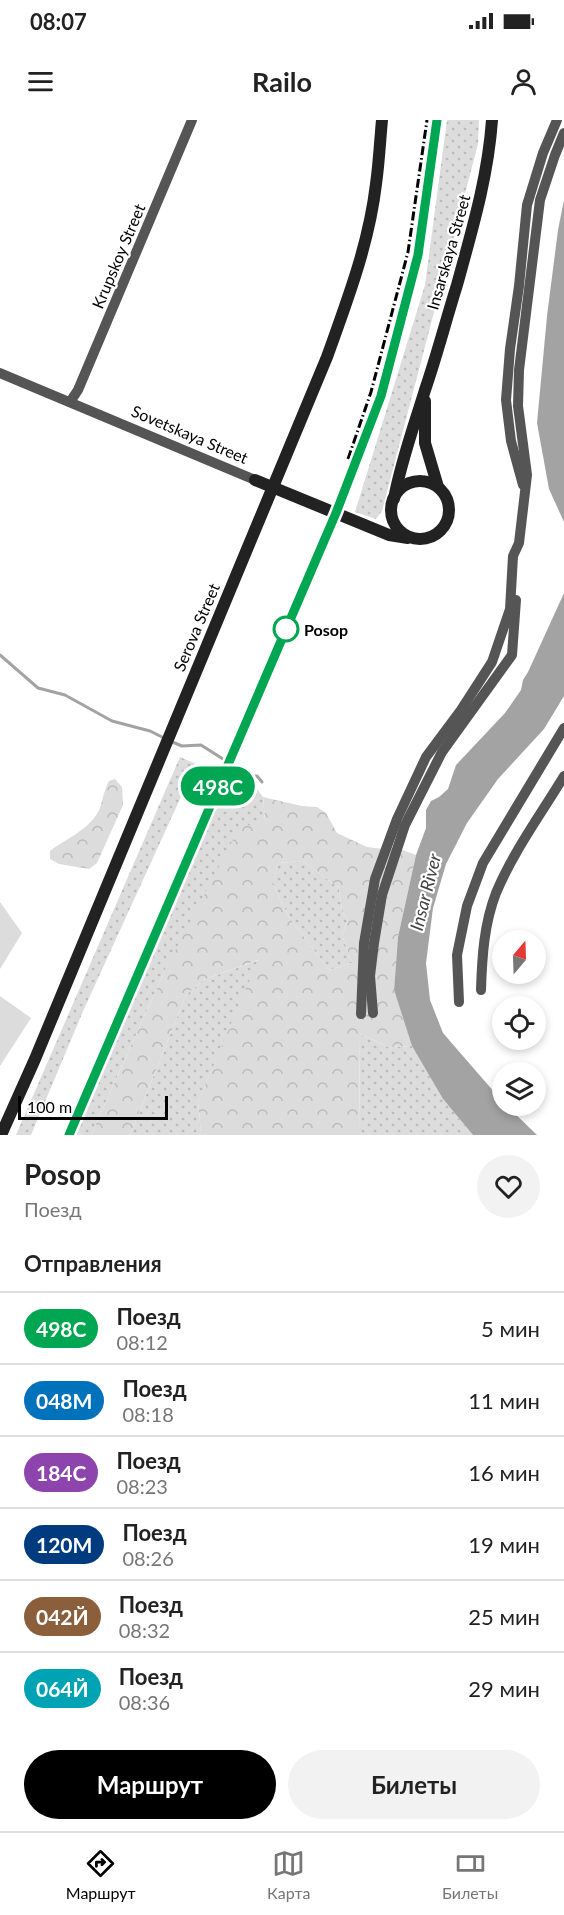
<!DOCTYPE html>
<html lang="ru">
<meta charset="utf-8">
<style>
:root{--surface:#fff;--page:#f2f2f2;--text:#222;--muted:#767676;--line:#e0e0e0;--accent:#000}
body{margin:0;font-family:Lato,sans-serif;background:var(--page);color:var(--text);height:100vh;display:flex;flex-direction:column;font-size:22px;white-space:nowrap}
*{box-sizing:border-box;margin:0}
p{font-size:20px;color:var(--muted)}
.icon{flex:none;width:33px;height:33px;fill:none;stroke:currentColor;stroke-width:2;stroke-linecap:round;stroke-linejoin:round}
.map{position:relative;height:1015px;overflow:hidden}
.drawer{display:flex;flex-direction:column;background:var(--surface);flex:1}
.drawer>*{flex:none}
.badge{padding:0 12px;border-radius:20px;font-size:21px;line-height:39px}
.needle{width:39px;rotate:19deg}
.controls{position:absolute;left:492px;top:810px;display:grid;gap:12px}
.controls a{display:grid;place-items:center;width:54px;height:54px;border-radius:50%;background:var(--surface);box-shadow:0 3px 9px #0003;font-size:30px}
.scale{position:absolute;left:18px;bottom:15px;width:150px;box-sizing:border-box;padding-left:6px;border:3px solid #000;border-top:0;font-size:16px;line-height:21px;white-space:nowrap;color:#000;-webkit-text-stroke:4px #fff;paint-order:stroke}
.map>.badge{position:absolute;translate:-50% -50%;box-shadow:0 0 0 3px #fff}
h2{padding:0 24px;font-size:22px;line-height:54px}
.round{display:grid;place-items:center;flex:none;width:63px;height:63px;border-radius:32px;background:var(--page)}
.headline{display:flex;align-items:center;justify-content:space-between;height:102px;padding:0 24px}
h1{font-size:28px;font-weight:700;line-height:45px}
.action{display:flex;gap:12px;margin-top:auto;padding:12px 24px}
.action a{flex:1;height:69px;border-radius:36px;background:var(--accent);color:#fff;font-size:24px;font-weight:700;line-height:69px;text-align:center}
.action a+a{background:var(--page);color:var(--text)}
ul{padding:0;list-style:none}
li{display:flex;align-items:center;gap:18px;height:72px;padding:0 24px;border-top:2px solid var(--line)}
li div{flex:1}
li b{display:block;font-size:22px}
li em{font-style:normal}
li .badge{min-width:66px;font-weight:700;text-align:center}
.status{display:flex;justify-content:space-between;align-items:center;height:42px;padding:0 30px;background:var(--surface);direction:ltr}
.status svg{height:16px;fill:currentColor}
header{display:flex;justify-content:space-between;align-items:center;height:78px;padding:0 24px;background:var(--surface);font-size:27px;font-weight:700}
.tabs{display:flex;justify-content:space-around;align-items:center;height:84px;border-top:2px solid var(--line);background:var(--surface);font-size:16px;color:var(--muted)}
.tabs a{display:grid;justify-items:center;gap:3px}
.tabs .selected{color:var(--accent)}
.map>svg:first-child{display:block}
.green{fill:url(#green-dots)}
.forest{fill:url(#forest-crowns);fill-rule:evenodd}
.pitch{fill:#dcdcdc}
.water{fill:#a3a3a3}
.lines{fill:none;stroke-linecap:round;stroke-linejoin:round}
.stream{stroke:#a3a3a3;stroke-width:3}
.street{stroke:#555;stroke-width:10}
.secondary{stroke:#222;stroke-width:12}
.rail{stroke:#000;stroke-width:3;stroke-dasharray:9 3 1.5 3;stroke-linecap:butt}
.line-casing{stroke:#fff;stroke-width:14}
.line{stroke:#00a651;stroke-width:9}
.stop-dot{fill:#fff;stroke:#00a651;stroke-width:3}
.labels{text-anchor:middle;dominant-baseline:central;stroke-width:4.5;stroke-linejoin:round;paint-order:stroke}
.street-label{font-size:16px;fill:#000;stroke:#fff}
.stop-label{font-size:16px;font-weight:bold;fill:#000;stroke:#fff;text-anchor:start}
.water-label{font-size:18px;font-style:italic;fill:#444;stroke:#fff}
</style>
<div class="status"><b>08:07</b><svg viewBox="0 0 49 12"><path d="M0 12V9h3v3zM5 12V6h3v6zM10 12V3h3v9zM15 12V0h3v12zM26 1h20v11H26zM47 4h2v5h-2z"/></svg></div>
<header><svg class="icon" aria-label="menu" viewBox="0 0 24 24"><path d="M4 6h16M4 12h16M4 18h16"/></svg>Railo<svg class="icon" aria-label="person" viewBox="0 0 24 24"><circle cx="12" cy="8" r="4"/><path d="M4 21q1-7 8-7t8 7"/></svg></header>
<div class="map">
<svg width="564" height="1015" viewBox="0 0 564 1015">
<defs>
<pattern id="green-dots" width="8" height="8" patternUnits="userSpaceOnUse" patternTransform="scale(1.5)"><rect width="8" height="8" fill="#dcdcdc"/><path d="M2 2h.1M6 6h.1" fill="none" stroke="#bbb" stroke-width="1.8" stroke-linecap="round"/></pattern>
<pattern id="forest-crowns" width="20" height="18" patternUnits="userSpaceOnUse" patternTransform="scale(1.5)"><rect width="20" height="18" fill="#dcdcdc"/><path d="M2 6a3 3 0 1 1 6 0M12 15a3 3 0 1 1 6 0" fill="none" stroke="#bbb"/></pattern>
</defs>
<rect width="100%" height="100%" fill="#fff"/>
<!-- green -->
<g class="green">
<path d="M 447,0 L 479,0 L 478,24 L 382,391 L 376,399 L 355,392 L 425,165 Z"/>
<path d="M 180,637 L 196,644 L 84,889 L 31,1015 L 16,1015 Z"/>
<path d="M 225,660 L 254,665 L 263,677 L 265,700 L 166,848 L 91,1015 L 71,1015 Z"/>
<path d="M 303,741 L 339,768 L 342,792 L 348,800 L 342,815 L 352,843 L 329,850 L 289,797 L 273,764 L 278,743 Z"/>
<path d="M 259,840 L 198,982 L 201,1011 L 199,1015 L 130,1015 L 186,875 L 203,860 Z"/>
<path d="M 360,914 L 388,927 L 412,926 L 443,979 L 473,1015 L 359,1015 Z"/>
</g>
<!-- forest -->
<g class="forest">
<path d="M 115,659 L 122,667 L 123,685 L 97,743 L 89,749 L 59,744 L 50,739 L 50,731 C 67,718 91,709 100,688 C 103,679 104,670 109,661 Z"/>
<path d="M 263,677 L 302,686 L 317,687 L 326,693 L 337,713 L 367,727 L 384,729 L 397,728 L 416,735 L 398,817 L 394,870 L 412,926 L 388,927 L 360,914 L 359,1015 L 199,1015 L 201,1011 L 198,982 L 258,840 L 203,860 L 186,875 L 130,1015 L 91,1015 L 166,848 L 239,708 L 265,700 ZM 303,741 L 339,768 L 342,792 L 348,800 L 342,815 L 352,843 L 329,850 L 289,797 L 273,764 L 278,743 Z"/>
</g>
<!-- pitch -->
<g class="pitch">
<path d="M 0,782 L 22,813 L 0,849 Z"/>
<path d="M 0,876 L 31,898 L 0,946 Z"/>
</g>
<!-- water -->
<g class="water">
<path d="M 564,80 L 564,402 L 549,369 L 537,303 L 547,196 L 558,110 Z"/>
<path d="M 564,473 L 564,576 L 544,609 L 498,659 L 467,703 L 446,744 L 433,788 L 426,843 L 430,880 L 443,913 L 502,981 L 502,986 L 507,986 L 537,1015 L 473,1015 L 443,979 L 412,926 L 394,870 L 398,817 L 416,735 L 426,708 L 426,690 L 431,681 L 439,677 L 448,669 L 456,645 L 505,593 L 521,570 L 523,560 L 528,552 Z"/>
</g>
<g class="lines">
<!-- stream -->
<g class="stream">
<path d="M 0,535 L 38,568 L 65,575 L 112,601 L 150,611 L 164,618"/>
<path d="M 170,621 L 182,626 L 201,625 L 234,646 L 241,653 L 248,657 L 257,656 L 262,662"/>
</g>
<!-- street -->
<g class="street">
<path d="M 0,253 L 255,360"/>
<path d="M 70,282 L 78,270 L 192,0"/>
<path d="M 523,365 L 511,321 L 506,280 L 510,229 L 519,166 L 527,85 L 543,33 L 557,0"/>
<path d="M 481,870 C 482,837 484,804 496,773 C 513,732 541,694 564,656"/>
<path d="M 459,882 L 457,835 L 467,786 L 483,743 L 564,608"/>
<path d="M 373,893 L 370,856 L 374,823 L 382,775 L 405,705 L 442,632 L 512,535 L 516,480"/>
<path d="M 361,894 L 364,823 L 375,759 L 397,699 L 426,637 L 461,590 L 492,542 L 510,489 L 513,436 L 519,423 L 527,355 L 518,286 L 519,250 L 540,80 L 555,35 L 564,13"/>
</g>
<!-- secondary -->
<g class="secondary">
<path d="M 425,281 L 425,323 L 438,367"/>
<path d="M 255,360 L 389,415 L 408,418"/>
<circle cx="420" cy="390" r="29"/>
<path d="M 394,379 C 401,341 414,306 425,270 C 437,235 446,200 457,165 C 472,110 488,57 492,0"/>
<path d="M 1,1015 L 35,939 L 327,237 C 347,181 369,124 376,64 C 379,43 380,21 382,0"/>
</g>
<!-- rail -->
<g class="rail">
<path d="M 348,339 L 371,272 L 408,132 L 427,0"/>
<path d="M 69,1015 L 336,393 L 381,276 L 418,135 L 437,0"/>
</g>
</g>
<g class="lines">
<!-- line casing -->
<g class="line-casing">
<path id="line" d="M 69,1015 L 336,393 L 381,276 L 418,135 L 437,0"/>
</g>
<!-- line -->
<use href="#line" class="line"/>
</g>
<!-- markers -->
<circle class="stop-dot" cx="286" cy="509" r="12"/>
<g class="labels">
<!-- street labels -->
<g class="street-label">
<text transform="translate(448 132) rotate(-74)">Insarskaya Street</text>
<text transform="translate(118 136) rotate(-67)">Krupskoy Street</text>
<text transform="translate(190 314) rotate(23)">Sovetskaya Street</text>
<text transform="translate(196 507) rotate(-67)">Serova Street</text>
</g>
<!-- stop labels -->
<g class="stop-label">
<text x="304" y="509">Posop</text>
</g>
<!-- water labels -->
<g class="water-label">
<text transform="translate(425 772) rotate(-76)">Insar River</text>
</g>
</g>
</svg>
<div class="controls">
<a><svg class="needle" viewBox="-14 -14 28 28"><path d="M0-13l5 13h-10z" fill="#e53935"/><path d="M0 13l5-13h-10z" fill="#767676"/></svg></a>
<a><svg class="icon" aria-label="locate" viewBox="0 0 24 24"><circle cx="12" cy="12" r="6"/><path d="M12 2v4M12 18v4M2 12h4M18 12h4"/></svg></a>
<a><svg class="icon" aria-label="layers" viewBox="0 0 24 24"><path d="M12 4l9 5-9 5-9-5zM3 14l9 5 9-5"/></svg></a>
</div>
<div class="scale">100 m</div>
<b class="badge" style="left:218px;top:666px;background:#00a651;color:#fff">498С</b>
</div>
<section class="drawer">
<div class="headline"><div><h1>Posop</h1><p>Поезд</p></div><a class="round"><svg class="icon" aria-label="heart" viewBox="0 0 24 24"><path d="M12 20l-8-8c-3-5 5-10 8-4 3-6 11-1 8 4z"/></svg></a></div>
<h2>Отправления</h2>
<ul>
<li><span class="badge" style="background:#00a651;color:#fff">498С</span><div><b>Поезд</b><p>08:12</p></div><em>5 мин</em></li>
<li><span class="badge" style="background:#0072bc;color:#fff">048М</span><div><b>Поезд</b><p>08:18</p></div><em>11 мин</em></li>
<li><span class="badge" style="background:#8e44ad;color:#fff">184С</span><div><b>Поезд</b><p>08:23</p></div><em>16 мин</em></li>
<li><span class="badge" style="background:#003b80;color:#fff">120М</span><div><b>Поезд</b><p>08:26</p></div><em>19 мин</em></li>
<li><span class="badge" style="background:#8b5e3c;color:#fff">042Й</span><div><b>Поезд</b><p>08:32</p></div><em>25 мин</em></li>
<li><span class="badge" style="background:#00a3b4;color:#fff">064Й</span><div><b>Поезд</b><p>08:36</p></div><em>29 мин</em></li>
</ul>
<div class="action"><a>Маршрут</a><a>Билеты</a></div>
</section>
<nav class="tabs">
<a class="selected"><svg class="icon" aria-label="directions" viewBox="0 0 24 24"><path d="M12 3l9 9-9 9-9-9zM9 14v-3h6M13 9l2 2-2 2"/></svg>Маршрут</a>
<a><svg class="icon" aria-label="map" viewBox="0 0 24 24"><path d="M3 6l6-2 6 2 6-2v14l-6 2-6-2-6 2zM9 4v14M15 6v14"/></svg>Карта</a>
<a><svg class="icon" aria-label="tickets" viewBox="0 0 24 24"><path d="M3 7h18v10H3zM15 7v10"/></svg>Билеты</a>
</nav>
